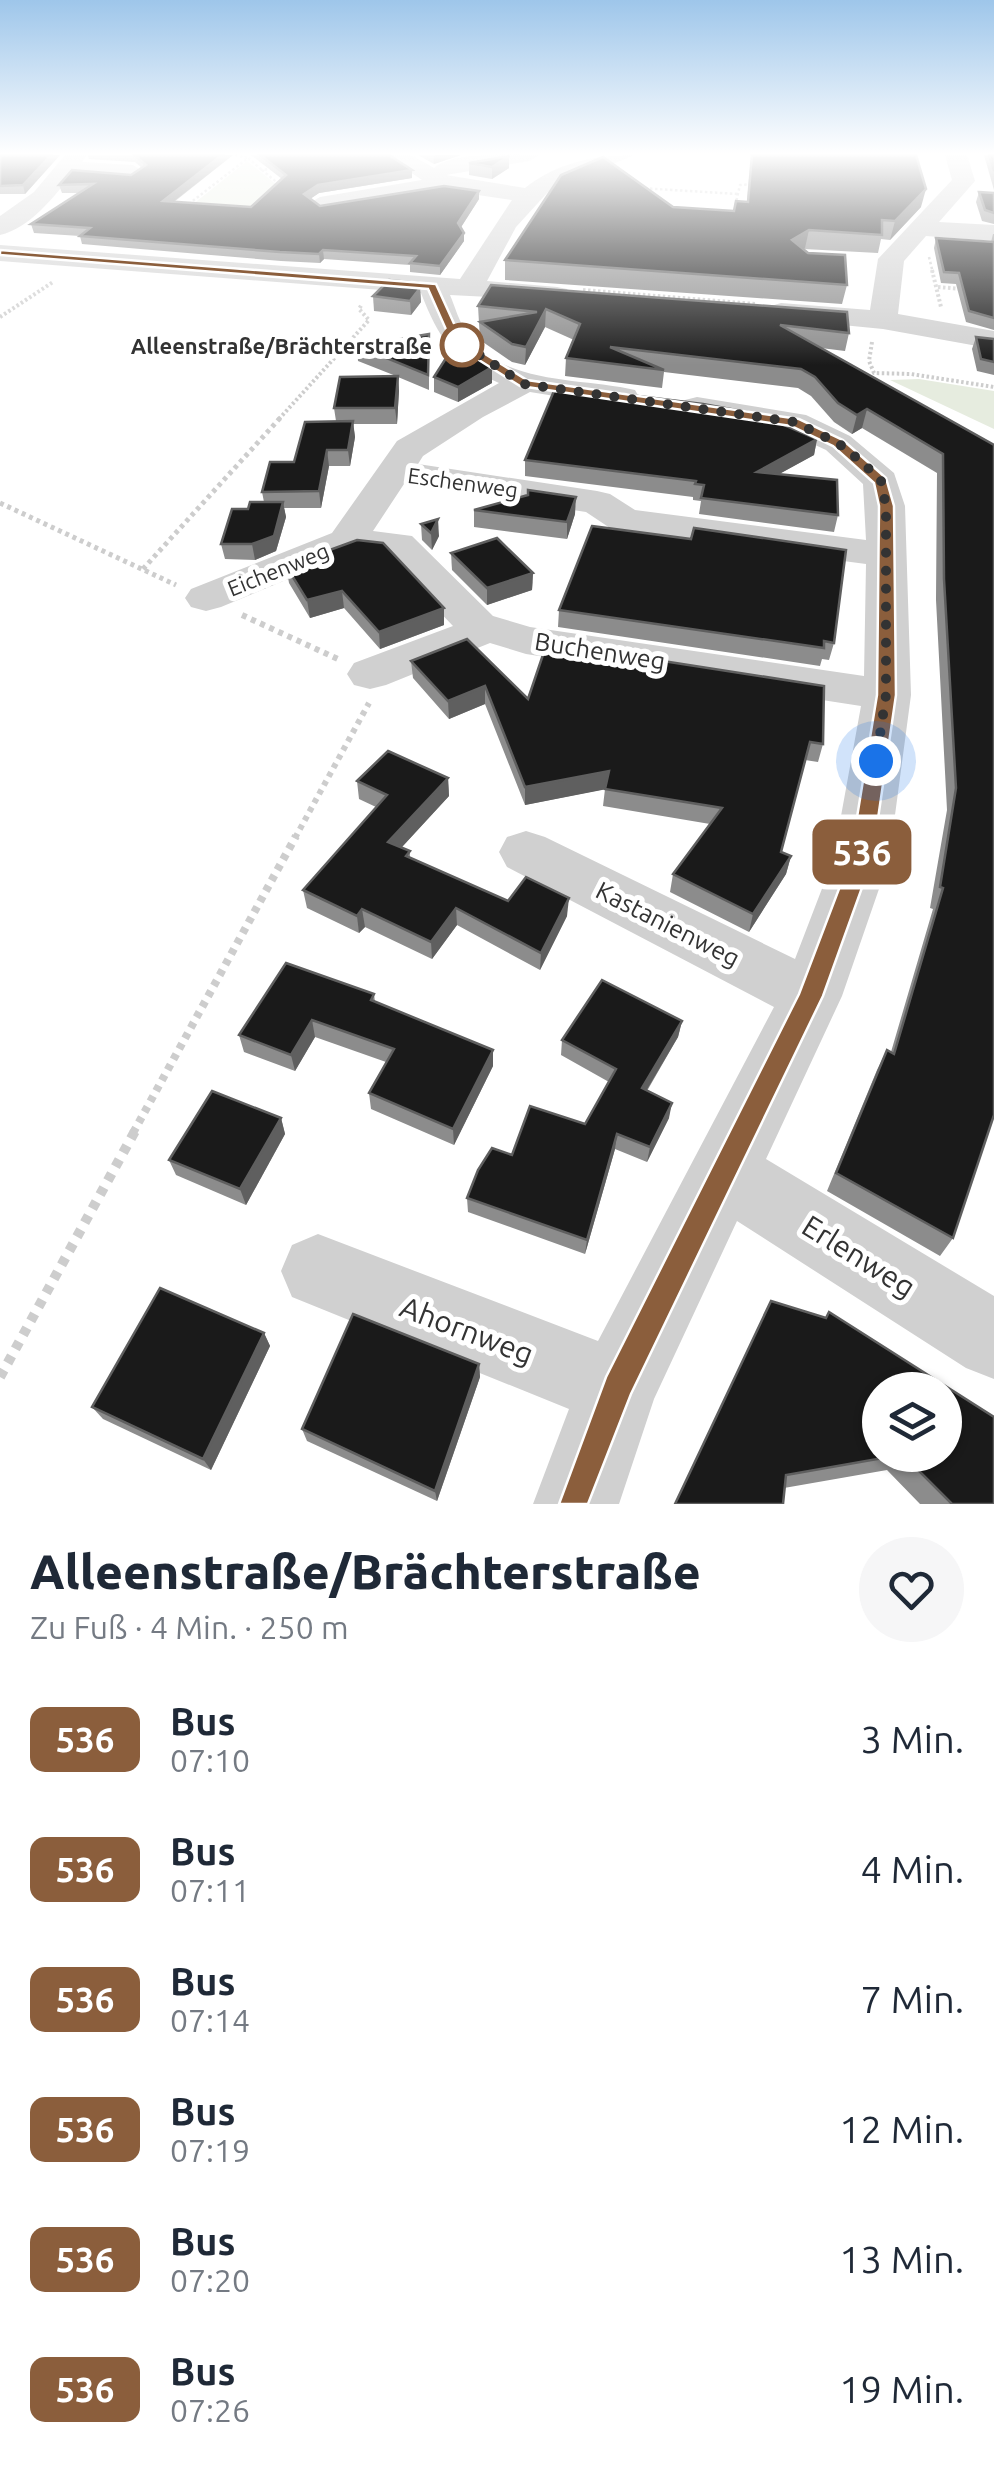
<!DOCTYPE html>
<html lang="de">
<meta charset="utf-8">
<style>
:root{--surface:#fff;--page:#f6f6f7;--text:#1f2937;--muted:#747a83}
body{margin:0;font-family:Ubuntu,sans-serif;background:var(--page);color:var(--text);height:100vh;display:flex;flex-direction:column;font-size:38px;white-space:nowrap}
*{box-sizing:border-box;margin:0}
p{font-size:32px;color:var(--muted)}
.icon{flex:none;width:55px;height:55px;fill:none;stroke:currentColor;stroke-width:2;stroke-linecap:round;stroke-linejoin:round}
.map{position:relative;height:1504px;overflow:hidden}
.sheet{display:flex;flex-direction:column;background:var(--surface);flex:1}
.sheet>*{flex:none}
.badge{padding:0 20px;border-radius:15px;font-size:35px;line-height:65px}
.fabs{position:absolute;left:862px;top:1372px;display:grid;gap:20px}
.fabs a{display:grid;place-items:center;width:100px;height:100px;border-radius:50%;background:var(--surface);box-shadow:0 2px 8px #0004;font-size:50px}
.you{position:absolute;width:50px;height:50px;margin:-25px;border:8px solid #fff;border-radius:50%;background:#1a73e8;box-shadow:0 0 0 15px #1a73e833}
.map>.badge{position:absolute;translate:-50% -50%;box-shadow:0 0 0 5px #fff}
.round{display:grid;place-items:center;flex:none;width:105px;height:105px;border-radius:52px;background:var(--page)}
.summary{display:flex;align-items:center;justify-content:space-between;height:170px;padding:0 30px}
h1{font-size:48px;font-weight:800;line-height:75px}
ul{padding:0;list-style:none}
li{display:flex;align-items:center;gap:30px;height:130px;padding:0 30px}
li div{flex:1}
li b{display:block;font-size:38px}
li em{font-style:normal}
li .badge{min-width:110px;font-weight:700;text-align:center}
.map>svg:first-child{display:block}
.green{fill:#e6ecdf}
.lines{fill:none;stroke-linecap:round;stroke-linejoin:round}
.path-far5{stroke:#cdcdcd;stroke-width:2.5;stroke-dasharray:2.5 2.5;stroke-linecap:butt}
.path-far4{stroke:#cdcdcd;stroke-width:4;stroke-dasharray:2.5 2.5;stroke-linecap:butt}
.path-far3{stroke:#cdcdcd;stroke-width:5;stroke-dasharray:4 4;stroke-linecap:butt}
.path-far2{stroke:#cdcdcd;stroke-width:6;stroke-dasharray:5 5;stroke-linecap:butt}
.path-far1{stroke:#cdcdcd;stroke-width:8;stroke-dasharray:6 6;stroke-linecap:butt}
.path{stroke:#cdcdcd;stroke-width:10;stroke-dasharray:8 8;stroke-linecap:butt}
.minor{fill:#d0d0d0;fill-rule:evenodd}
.wall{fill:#8c8c8c}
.shaded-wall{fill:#5f5f5f}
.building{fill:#1a1a1a;stroke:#5f5f5f;stroke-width:2.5}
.line{fill:#8b5e3c;stroke:#fff;stroke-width:2.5}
.walk{stroke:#333;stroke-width:10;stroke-dasharray:0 18}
.stop-dot{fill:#fff;stroke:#8b5e3c;stroke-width:5}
.labels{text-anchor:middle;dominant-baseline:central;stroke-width:10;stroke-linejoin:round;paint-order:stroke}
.far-stop-label{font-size:22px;font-weight:bold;fill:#333;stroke:#fff;text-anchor:end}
.far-street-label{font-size:22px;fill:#333;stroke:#fff}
.street-label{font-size:25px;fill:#333;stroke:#fff}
.near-street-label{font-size:30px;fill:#333;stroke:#fff}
</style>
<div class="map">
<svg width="994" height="1504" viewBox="0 0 994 1504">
<rect width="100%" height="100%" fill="#fff"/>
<!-- green -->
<g class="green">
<path d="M 247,161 L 277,185 L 248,209 L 192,205 Z"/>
<path d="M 919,379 L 994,391 L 994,429 L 890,380 Z"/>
</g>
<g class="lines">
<!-- path-far5 -->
<g class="path-far5">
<path d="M 235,155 L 248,158"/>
<path d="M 277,168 L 262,170 L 280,185"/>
<path d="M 640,188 L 738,194"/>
<path d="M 185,207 L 248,158 L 262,170"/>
<path d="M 733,215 L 740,185 L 757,184"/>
<path d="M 929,257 L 933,273"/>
</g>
<!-- path-far4 -->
<g class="path-far4">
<path d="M 932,270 L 941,307"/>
<path d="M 938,287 L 962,289"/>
<path d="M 583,290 L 755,304"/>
<path d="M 0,317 L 53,282"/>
<path d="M 872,342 L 869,361 L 874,373 L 911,374 L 994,387"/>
<path d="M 279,419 L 369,320 L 359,309 L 362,304"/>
</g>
<!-- path-far3 -->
<g class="path-far3">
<path d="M 0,503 L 176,585"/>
<path d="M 143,569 L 281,417"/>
</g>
<!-- path-far2 -->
<g class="path-far2">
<path d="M 242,615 L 340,660"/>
<path d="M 295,838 L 369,703"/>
</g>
<!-- path-far1 -->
<path class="path-far1" d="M 133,1133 L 296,836"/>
<!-- path -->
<path class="path" d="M 0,1377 L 135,1131"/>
<!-- minor -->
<g class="minor">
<path d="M 65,155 L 87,155 L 82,162 L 133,165 L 144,172 L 133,179 L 72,174 C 54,197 30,228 0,235 L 0,216 L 34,192 Z"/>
<path d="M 385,155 L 411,155 L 434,168 C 453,151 513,155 540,155 L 529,161 L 446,175 L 525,188 C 556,163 595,155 634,155 L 548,192 L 516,227 L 487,281 L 557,287 L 567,289 L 571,295 L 567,301 L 450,295 C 455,307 459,321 466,332 C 500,386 581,377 635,390 L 639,397 L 635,404 L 623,407 L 530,392 L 483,417 L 423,456 L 418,464 L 597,491 L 610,494 L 635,510 L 866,540 L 863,484 L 826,450 L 785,431 L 685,414 L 680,407 L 685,400 L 697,397 L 806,415 L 850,436 L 894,473 L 905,506 L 911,695 L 889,860 L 842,996 L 766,1159 L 994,1296 L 994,1379 L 966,1368 L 737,1221 L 654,1399 L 619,1504 L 533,1504 L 569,1409 L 292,1297 L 281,1271 L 292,1245 L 318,1234 L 598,1341 L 774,1007 L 507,867 L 499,852 L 507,837 L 526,831 L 545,837 L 795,959 L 833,860 L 861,706 L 526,654 L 490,643 L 386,685 L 370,689 L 354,685 L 347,674 L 354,663 L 453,626 L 386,556 L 351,553 L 221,607 L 206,611 L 191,607 L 185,598 L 191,589 L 332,533 L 397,441 L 499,383 C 455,364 438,337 421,293 L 0,261 L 0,245 L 460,279 L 512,200 L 444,190 L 320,211 L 308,204 L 320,197 L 422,180 ZM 404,484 L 586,512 L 610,528 L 624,532 L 866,564 L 864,676 L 530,627 L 493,616 L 412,536 L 373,531 Z"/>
<path d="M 945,155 L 967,155 L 975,181 L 939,222 L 994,225 L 994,241 L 926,236 L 904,261 L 898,314 L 994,331 L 994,349 L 883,329 L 771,318 L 767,312 L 771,306 L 781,303 L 870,310 L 878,259 L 952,180 Z"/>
</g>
</g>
<!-- wall -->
<g class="wall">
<path d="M 0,155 L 60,155 L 25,194 L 0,194 Z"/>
<path d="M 88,155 L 233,155 L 174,202 L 251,207 L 282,179 L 251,155 L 389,155 L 412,178 L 319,193 L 310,199 L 320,206 L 479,199 L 461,227 L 464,233 L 464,241 L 440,275 L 410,272 L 410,265 L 324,259 L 320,263 L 281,261 L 82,244 L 80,236 L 34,233 L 31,224 L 80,193 L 62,193 L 59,185 L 131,175 L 142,168 L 135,162 L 89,159 Z"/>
<path d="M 418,155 L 461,155 L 434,164 Z"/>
<path d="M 751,155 L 916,155 L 921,207 L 890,240 L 881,239 L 878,253 L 804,249 L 847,285 L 842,304 L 505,280 L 505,260 L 673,207 L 734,211 L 747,202 Z"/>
<path d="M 984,155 L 994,155 L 994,190 Z"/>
<path d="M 509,156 L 509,168 L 492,179 L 469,175 L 469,163 Z"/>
<path d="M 979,192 L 994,193 L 994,224 L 982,221 L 976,202 Z"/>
<path d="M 993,234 L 994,234 L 994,330 L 966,322 L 956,284 L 941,283 L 934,248 L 936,238 L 991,242 Z"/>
<path d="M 491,285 L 849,333 L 845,351 L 821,348 L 994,445 L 953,1238 L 940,1256 L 827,1191 L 877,1070 L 887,1050 L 891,1052 L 933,909 L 930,908 L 947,810 L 936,600 L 937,473 L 862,428 L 852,434 L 834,422 L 811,396 L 798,388 L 664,372 L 662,388 L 565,376 L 566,358 L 574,340 L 545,327 L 525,365 L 512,362 L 480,340 L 478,306 Z"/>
<path d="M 420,288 L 421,302 L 411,315 L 374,311 L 373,296 Z"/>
<path d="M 976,337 L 994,339 L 994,375 L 977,371 L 972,349 Z"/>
<path d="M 357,346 L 429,348 L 429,390 L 398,377 L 399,391 L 397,424 L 353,424 L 355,437 L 350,466 L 329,466 L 321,508 L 284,508 L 286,517 L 276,551 L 255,560 L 225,559 L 221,544 L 248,509 L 264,502 L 262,492 L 336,421 L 334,408 L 396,376 L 358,361 Z"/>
<path d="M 434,377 L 492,383 L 458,402 L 434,392 Z"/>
<path d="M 817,439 L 814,455 L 779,474 L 838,515 L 834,532 L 699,514 L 701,501 L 693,500 L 693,497 L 525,476 L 525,460 Z"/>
<path d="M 474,510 L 575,514 L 567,539 L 474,527 Z"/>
<path d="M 421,524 L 439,536 L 432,550 L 422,540 Z"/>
<path d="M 451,553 L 533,573 L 532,590 L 487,605 L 452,570 Z"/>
<path d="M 286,566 L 444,608 L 444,625 L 380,649 L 344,608 L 310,618 L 289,583 Z"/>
<path d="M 559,610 L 834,643 L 829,660 L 822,659 L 820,666 L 558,627 Z"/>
<path d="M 411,661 L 528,699 L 823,744 L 818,762 L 805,760 L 781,852 L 791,856 L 786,874 L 749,932 L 670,892 L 673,874 L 710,824 L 603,806 L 605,789 L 525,805 L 485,704 L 449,719 L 413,678 Z"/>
<path d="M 448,778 L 449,796 L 401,848 L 410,851 L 410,857 L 508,901 L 567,916 L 540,970 L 457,925 L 432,959 L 365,927 L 359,933 L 307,908 L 303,890 L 376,807 L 359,799 L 357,781 Z"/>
<path d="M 374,994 L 375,1002 L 493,1050 L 493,1066 L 454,1145 L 371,1109 L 369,1093 L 386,1062 L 315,1037 L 295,1071 L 244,1052 L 239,1035 Z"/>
<path d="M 682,1021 L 678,1037 L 647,1091 L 669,1118 L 647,1162 L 615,1149 L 585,1254 L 468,1212 L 467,1198 L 512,1155 L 585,1124 L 609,1082 L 561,1055 L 562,1040 Z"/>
<path d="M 281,1118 L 285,1134 L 246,1205 L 176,1175 L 169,1160 Z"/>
<path d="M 771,1301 L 994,1504 L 920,1504 L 887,1470 L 784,1488 Z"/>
<path d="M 264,1333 L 270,1346 L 211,1470 L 103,1419 L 92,1407 Z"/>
<path d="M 479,1364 L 480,1377 L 437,1501 L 307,1441 L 302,1429 Z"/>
</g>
<!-- shaded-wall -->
<g class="shaded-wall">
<path d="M 51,155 L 60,155 L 25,194 L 23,185 Z"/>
<path d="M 222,155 L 233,155 L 164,209 L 163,201 Z"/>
<path d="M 436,155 L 461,155 L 434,164 L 434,156 Z"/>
<path d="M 509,156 L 509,168 L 492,179 L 492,167 Z"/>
<path d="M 412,170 L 412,178 L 319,193 L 304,203 L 304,194 L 318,185 Z"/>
<path d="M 926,189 L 921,207 L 890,240 L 895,221 Z"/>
<path d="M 479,191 L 479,199 L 458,232 L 458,223 Z"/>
<path d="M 809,230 L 805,248 L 788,259 L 792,240 Z"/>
<path d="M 464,233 L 464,241 L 440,275 L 440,266 Z"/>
<path d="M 323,250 L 324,259 L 320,263 L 319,254 Z"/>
<path d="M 420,288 L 421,302 L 411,315 L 410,301 Z"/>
<path d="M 546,309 L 545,327 L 525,365 L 526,347 Z"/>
<path d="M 492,367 L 492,383 L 458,402 L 458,387 Z"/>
<path d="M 398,376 L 399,391 L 397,424 L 395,408 Z"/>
<path d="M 867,409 L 862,428 L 852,434 L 857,415 Z"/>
<path d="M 353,421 L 355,437 L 350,466 L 348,450 Z"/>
<path d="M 817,439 L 814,455 L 754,488 L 757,472 Z"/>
<path d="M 327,450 L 329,466 L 321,508 L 319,491 Z"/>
<path d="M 576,497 L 575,514 L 567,539 L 567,522 Z"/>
<path d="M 283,502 L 286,517 L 276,551 L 255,560 L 252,544 Z"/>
<path d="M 438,519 L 439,536 L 432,550 L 431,533 Z"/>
<path d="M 533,573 L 532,590 L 487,605 L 487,588 Z"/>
<path d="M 342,591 L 344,608 L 310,618 L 307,600 Z"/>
<path d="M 444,608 L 444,625 L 380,649 L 379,632 Z"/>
<path d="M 485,686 L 485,704 L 449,719 L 448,701 Z"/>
<path d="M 609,771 L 607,789 L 525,805 L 525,787 Z"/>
<path d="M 448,778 L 449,796 L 390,860 L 388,842 Z"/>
<path d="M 791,856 L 786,874 L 749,932 L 753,914 Z"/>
<path d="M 569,898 L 567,916 L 540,970 L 541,953 Z"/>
<path d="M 456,908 L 457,925 L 432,959 L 431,942 Z"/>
<path d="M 362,909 L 365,927 L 359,933 L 357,916 Z"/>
<path d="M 312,1020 L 315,1037 L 295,1071 L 291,1055 Z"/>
<path d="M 682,1021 L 678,1037 L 639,1103 L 642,1088 Z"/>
<path d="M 493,1050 L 493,1066 L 454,1145 L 453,1129 Z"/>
<path d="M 672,1103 L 669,1118 L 647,1162 L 650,1147 Z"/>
<path d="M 281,1118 L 285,1134 L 246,1205 L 240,1189 Z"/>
<path d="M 617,1134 L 615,1149 L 585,1254 L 587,1240 Z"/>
<path d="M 264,1333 L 270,1346 L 211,1470 L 203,1459 Z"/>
<path d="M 479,1364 L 480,1377 L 437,1501 L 435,1491 Z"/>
</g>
<!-- building -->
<g class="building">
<path d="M 0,155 L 51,155 L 23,185 L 0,186 Z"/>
<path d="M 134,155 L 222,155 L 163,201 L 251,207 L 286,175 L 260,155 L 389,155 L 412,170 L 318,185 L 304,194 L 320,206 L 444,186 L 479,191 L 458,223 L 464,233 L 440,266 L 410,263 L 416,256 L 323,250 L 319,254 L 280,252 L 80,236 L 90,228 L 31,224 L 93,184 L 59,185 L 72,170 L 131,175 L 146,165 Z"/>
<path d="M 752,155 L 916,155 L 926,189 L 895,221 L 882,220 L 882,235 L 809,230 L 792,240 L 808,253 L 845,255 L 847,285 L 505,260 L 561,175 L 603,157 L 673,207 L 734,211 L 736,201 L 748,202 Z"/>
<path d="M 989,155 L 994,155 L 994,171 Z"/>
<path d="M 509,156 L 492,167 L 469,163 Z"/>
<path d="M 979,192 L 994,193 L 994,213 L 985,210 Z"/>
<path d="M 936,238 L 994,242 L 994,318 L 969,311 L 959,273 L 944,272 Z"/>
<path d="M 389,280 L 418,283 L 420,288 L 410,301 L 373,296 Z"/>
<path d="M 491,285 L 847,312 L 849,333 L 780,325 L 994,445 L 994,1115 L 953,1238 L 836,1173 L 887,1050 L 894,1054 L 943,888 L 940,887 L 956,788 L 944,579 L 943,454 L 867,409 L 857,415 L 838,403 L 815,377 L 801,369 L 610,347 L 664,370 L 566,358 L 580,324 L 546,309 L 526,347 L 512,344 L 480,322 L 537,312 L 478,306 Z"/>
<path d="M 429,334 L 428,375 L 357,346 Z"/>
<path d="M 976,337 L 994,339 L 994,362 L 981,359 Z"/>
<path d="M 455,344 L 492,367 L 458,387 L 434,377 Z"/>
<path d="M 398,376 L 395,408 L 334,408 L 340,377 Z"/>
<path d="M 556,386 L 703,404 L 758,414 L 817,439 L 757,472 L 837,480 L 838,515 L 701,498 L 704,485 L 695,484 L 696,481 L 525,460 Z"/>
<path d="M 353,421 L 348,450 L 327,450 L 319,491 L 262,492 L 270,462 L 294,462 L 305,422 Z"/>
<path d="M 528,490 L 576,497 L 567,522 L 474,510 L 528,495 Z"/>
<path d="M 250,502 L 283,502 L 274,536 L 252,544 L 221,544 L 232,509 L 248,509 Z"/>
<path d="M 438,519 L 431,533 L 421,524 Z"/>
<path d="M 592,526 L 691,539 L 694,528 L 846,550 L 834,643 L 824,641 L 824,648 L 559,610 Z"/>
<path d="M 497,538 L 533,573 L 487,588 L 451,553 Z"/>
<path d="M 357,540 L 383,543 L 444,608 L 379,632 L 342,591 L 307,600 L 286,566 Z"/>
<path d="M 467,639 L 528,699 L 547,643 L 824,686 L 823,744 L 810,742 L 781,852 L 791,856 L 753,914 L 673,874 L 722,808 L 605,789 L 609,771 L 525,787 L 485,686 L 448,701 L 411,661 Z"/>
<path d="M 388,751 L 448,778 L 388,842 L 410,851 L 406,856 L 508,901 L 526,877 L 569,898 L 541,953 L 456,908 L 431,942 L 362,909 L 357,916 L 303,890 L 387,795 L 357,781 Z"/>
<path d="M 286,963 L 374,994 L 371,1000 L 493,1050 L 453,1129 L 369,1093 L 394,1049 L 312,1020 L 291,1055 L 239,1035 Z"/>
<path d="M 602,980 L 682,1021 L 642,1088 L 672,1103 L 650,1147 L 617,1134 L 587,1240 L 467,1198 L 478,1170 L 492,1148 L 512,1155 L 530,1106 L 585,1124 L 616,1069 L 562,1040 Z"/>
<path d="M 212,1091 L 281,1118 L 240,1189 L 169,1160 Z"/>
<path d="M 160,1288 L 264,1333 L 203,1459 L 92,1407 Z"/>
<path d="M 771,1301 L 826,1318 L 829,1312 L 994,1417 L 994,1504 L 952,1504 L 903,1455 L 945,1455 L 945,1390 L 880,1390 L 880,1455 L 900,1455 L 786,1475 L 783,1504 L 675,1504 Z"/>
<path d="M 353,1314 L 479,1364 L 435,1491 L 302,1429 Z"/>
</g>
<!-- sky -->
<linearGradient id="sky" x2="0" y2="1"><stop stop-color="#9ec6ea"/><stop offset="0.42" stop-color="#fff"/><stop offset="1" stop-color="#fff" stop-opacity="0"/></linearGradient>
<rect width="994" height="365" fill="url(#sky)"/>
<!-- line -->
<path class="line" d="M 0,250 L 436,284 L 461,339 L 527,380 L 799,419 L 843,440 L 886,478 L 894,506 L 896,695 L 872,860 L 823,996 L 631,1394 L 588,1504 L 559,1504 L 606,1377 L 799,994 L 850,860 L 877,695 L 879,506 L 874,483 L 833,446 L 791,426 L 520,386 L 452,343 L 428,289 L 0,255 Z"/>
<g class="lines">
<!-- walk -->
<path class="walk" d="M 462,345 L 456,340 L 524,384 L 794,422 L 838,443 L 863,463 L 881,481 L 886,506 L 886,695 L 876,761"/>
</g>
<!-- markers -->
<circle class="stop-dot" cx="462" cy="345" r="20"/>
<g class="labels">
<!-- far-stop labels -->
<g class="far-stop-label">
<text x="432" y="345">Alleenstraße/Brächterstraße</text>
</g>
<!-- far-street labels -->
<g class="far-street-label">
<text transform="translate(463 482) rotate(8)">Eschenweg</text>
<text transform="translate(278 569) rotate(-22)">Eichenweg</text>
</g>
<!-- street labels -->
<g class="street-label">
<text transform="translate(600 651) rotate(9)">Buchenweg</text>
<text transform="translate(668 924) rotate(27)">Kastanienweg</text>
</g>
<!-- near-street labels -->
<g class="near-street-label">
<text transform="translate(859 1256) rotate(32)">Erlenweg</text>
<text transform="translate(467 1330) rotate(21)">Ahornweg</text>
</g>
</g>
</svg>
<div class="fabs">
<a><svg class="icon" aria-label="layers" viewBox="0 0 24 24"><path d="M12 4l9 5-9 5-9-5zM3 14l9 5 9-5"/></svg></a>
</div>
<div class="you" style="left:876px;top:761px"></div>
<b class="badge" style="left:862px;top:852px;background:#8b5e3c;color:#fff">536</b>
</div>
<section class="sheet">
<div class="summary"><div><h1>Alleenstraße/Brächterstraße</h1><p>Zu Fuß · 4 Min. · 250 m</p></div><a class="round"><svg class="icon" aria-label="heart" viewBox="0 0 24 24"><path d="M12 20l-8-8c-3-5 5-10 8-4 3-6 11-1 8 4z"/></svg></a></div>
<ul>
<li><span class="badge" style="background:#8b5e3c;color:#fff">536</span><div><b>Bus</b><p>07:10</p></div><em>3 Min.</em></li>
<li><span class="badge" style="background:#8b5e3c;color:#fff">536</span><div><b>Bus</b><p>07:11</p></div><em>4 Min.</em></li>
<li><span class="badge" style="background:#8b5e3c;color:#fff">536</span><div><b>Bus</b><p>07:14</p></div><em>7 Min.</em></li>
<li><span class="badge" style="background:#8b5e3c;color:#fff">536</span><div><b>Bus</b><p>07:19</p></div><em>12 Min.</em></li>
<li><span class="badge" style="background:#8b5e3c;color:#fff">536</span><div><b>Bus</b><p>07:20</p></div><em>13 Min.</em></li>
<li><span class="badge" style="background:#8b5e3c;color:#fff">536</span><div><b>Bus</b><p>07:26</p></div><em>19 Min.</em></li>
</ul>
</section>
